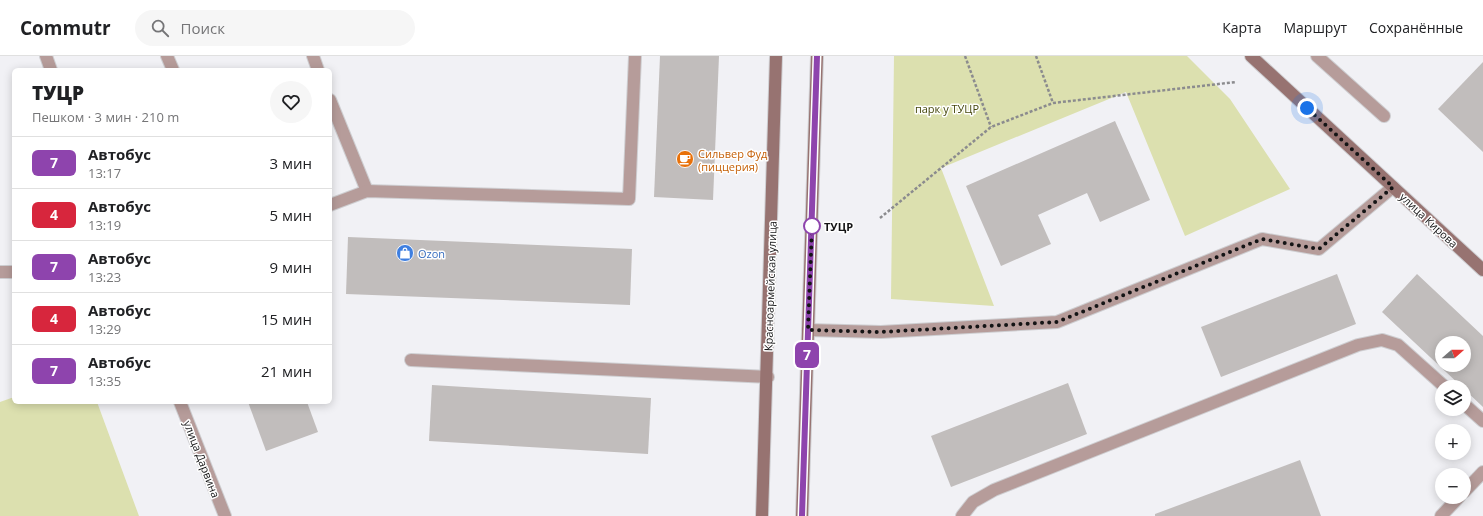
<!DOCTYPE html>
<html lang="ru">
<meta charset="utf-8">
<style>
:root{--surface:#fff;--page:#f6f6f6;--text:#202124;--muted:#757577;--line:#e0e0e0}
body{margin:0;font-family:"Open Sans",sans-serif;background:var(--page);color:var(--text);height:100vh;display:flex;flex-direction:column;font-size:15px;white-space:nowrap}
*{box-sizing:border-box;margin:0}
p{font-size:13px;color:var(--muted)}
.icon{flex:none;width:22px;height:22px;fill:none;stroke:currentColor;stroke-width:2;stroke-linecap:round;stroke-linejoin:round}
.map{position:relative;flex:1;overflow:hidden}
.drawer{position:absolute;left:12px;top:12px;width:320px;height:336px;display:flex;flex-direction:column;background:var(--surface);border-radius:6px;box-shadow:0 2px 10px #0003}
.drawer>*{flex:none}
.badge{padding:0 8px;border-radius:6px;font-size:14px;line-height:26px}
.needle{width:26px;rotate:70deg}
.fabs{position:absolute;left:1435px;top:280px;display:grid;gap:8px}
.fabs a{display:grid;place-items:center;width:36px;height:36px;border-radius:50%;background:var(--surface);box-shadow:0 2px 10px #0003;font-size:20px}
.you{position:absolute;width:20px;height:20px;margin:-10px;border:3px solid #fff;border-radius:50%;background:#1a73e8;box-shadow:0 0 0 6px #1a73e833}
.map>.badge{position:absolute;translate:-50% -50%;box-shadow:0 0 0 2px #fff}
.round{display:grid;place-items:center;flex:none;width:42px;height:42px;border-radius:21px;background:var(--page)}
.summary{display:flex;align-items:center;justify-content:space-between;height:68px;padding:0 20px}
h1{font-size:19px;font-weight:800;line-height:30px}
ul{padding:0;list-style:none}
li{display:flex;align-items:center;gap:12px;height:52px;padding:0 20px;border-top:1px solid var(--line)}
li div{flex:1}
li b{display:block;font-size:15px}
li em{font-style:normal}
li .badge{min-width:44px;font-weight:700;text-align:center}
header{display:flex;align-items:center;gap:24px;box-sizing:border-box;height:56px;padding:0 20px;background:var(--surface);border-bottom:1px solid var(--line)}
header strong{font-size:19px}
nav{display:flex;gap:22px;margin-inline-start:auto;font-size:14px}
.search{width:280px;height:36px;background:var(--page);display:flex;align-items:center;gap:10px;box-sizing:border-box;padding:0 14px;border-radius:22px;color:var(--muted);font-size:15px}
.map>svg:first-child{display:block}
.green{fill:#dce0af}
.building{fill:#c1bdbc;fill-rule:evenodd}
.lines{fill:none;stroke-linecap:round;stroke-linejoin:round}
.lane-casing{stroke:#ceced1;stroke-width:14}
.secondary-casing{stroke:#ceced1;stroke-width:14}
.path{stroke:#8b8b8e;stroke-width:2.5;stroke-dasharray:3 2;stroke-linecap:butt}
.lane{stroke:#b69c9a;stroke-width:12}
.secondary{stroke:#977371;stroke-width:12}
.line-casing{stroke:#fff;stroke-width:9}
.line{stroke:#8e44ad;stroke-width:6}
.walk{stroke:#141415;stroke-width:4;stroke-dasharray:0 7.2}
.stop-dot{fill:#fff;stroke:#8e44ad;stroke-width:2}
.labels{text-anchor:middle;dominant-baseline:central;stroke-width:3;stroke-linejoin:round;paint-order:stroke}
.park-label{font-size:11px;fill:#46480d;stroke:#fff}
.food-label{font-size:11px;fill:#c56008;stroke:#fff;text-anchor:start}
.street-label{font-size:11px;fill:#141415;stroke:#fff}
.stop-label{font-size:11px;font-weight:bold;fill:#141415;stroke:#fff;text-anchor:start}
.shop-label{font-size:11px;fill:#366cbe;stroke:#fff;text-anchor:start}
</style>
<header>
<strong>Commutr</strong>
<div class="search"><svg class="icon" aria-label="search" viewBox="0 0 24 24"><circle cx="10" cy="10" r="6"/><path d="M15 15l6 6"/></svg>Поиск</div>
<nav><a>Карта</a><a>Маршрут</a><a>Сохранённые</a></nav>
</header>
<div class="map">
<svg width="1483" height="460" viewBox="0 0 1483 460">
<rect width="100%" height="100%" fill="#f1f1f5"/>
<!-- green -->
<g class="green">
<path d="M 894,0 L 1187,0 L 1230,43 L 1290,133 L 1185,180 L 1126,36 L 941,112 L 994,250 L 891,243 Z"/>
<path d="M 14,341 L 14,346 L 97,346 L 139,460 L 0,460 L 0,346 Z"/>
</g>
<!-- building -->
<g class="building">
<path d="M 660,0 L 719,0 L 713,144 L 654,141 Z"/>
<path d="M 1483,6 L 1483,96 L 1438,53 Z"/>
<path d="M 1115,65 L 1150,144 L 1100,166 L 1087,137 L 1038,159 L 1051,188 L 1001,210 L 966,130 Z"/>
<path d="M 348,181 L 632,193 L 630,249 L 346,238 Z"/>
<path d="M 1337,218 L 1356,268 L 1221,321 L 1201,271 Z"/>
<path d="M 1417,218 L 1483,280 L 1483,351 L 1464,333 L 1464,331 L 1462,331 L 1382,256 ZM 1442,287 L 1464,287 L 1464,309 L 1442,309 Z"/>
<path d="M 1068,327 L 1087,378 L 951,431 L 931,380 Z"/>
<path d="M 432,329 L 651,342 L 648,398 L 429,385 Z"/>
<path d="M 248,346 L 307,346 L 318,376 L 266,395 Z"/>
<path d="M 1300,404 L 1321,460 L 1155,460 L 1155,458 Z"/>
</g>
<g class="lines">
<!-- lane casing -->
<g class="lane-casing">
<g id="lane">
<path d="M 46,0 L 51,14"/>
<path d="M 167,0 L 173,14"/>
<path d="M 313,0 L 318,14"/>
<path d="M 1317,0 L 1384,60"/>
<path d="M 330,44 L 367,135"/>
<path d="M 330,149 L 367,135 L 629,143 L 635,0"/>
<path d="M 0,216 L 14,216"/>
<path d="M 808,274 L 881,276 L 1057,266 L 1262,183 L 1319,193 L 1393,131"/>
<path d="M 411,304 L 768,321"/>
<path d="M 180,346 L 225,460"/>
<path d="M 1464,348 L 1483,365"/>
<path d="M 1464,436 L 1483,416"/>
<path d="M 962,460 L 973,446 L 994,434 L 1358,289 L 1382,284 L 1398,289 L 1445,331"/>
<path d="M 1441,460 L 1459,441"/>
</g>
</g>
<!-- secondary casing -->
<g class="secondary-casing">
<g id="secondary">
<path d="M 1251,0 L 1483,214"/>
<path d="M 762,460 L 776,0"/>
<path d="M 802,460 L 817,0"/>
</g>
</g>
<!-- path -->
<g class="path">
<path d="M 965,0 L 991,71"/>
<path d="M 1036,0 L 1053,47"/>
<path d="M 880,162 L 991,71 L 1053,47 L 1236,26"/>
</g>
<!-- lane -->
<use href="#lane" class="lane"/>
<!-- secondary -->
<use href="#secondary" class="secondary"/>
</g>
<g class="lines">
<!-- line casing -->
<g class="line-casing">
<path id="line" d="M 802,460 L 817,0"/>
</g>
<!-- line -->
<use href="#line" class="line"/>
<!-- walk -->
<path class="walk" d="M 812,170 L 808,274 L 881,276 L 1057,266 L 1262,183 L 1319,193 L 1393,131 L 1307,52"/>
</g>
<!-- icons -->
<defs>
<g id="cafe-disc" transform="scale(0.9)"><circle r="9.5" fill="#e8710a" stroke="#fff"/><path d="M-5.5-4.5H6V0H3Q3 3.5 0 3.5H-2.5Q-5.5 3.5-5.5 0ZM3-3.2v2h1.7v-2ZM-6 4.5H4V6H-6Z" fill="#fff"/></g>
<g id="shop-disc" transform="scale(0.9)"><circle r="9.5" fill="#3f7fe0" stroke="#fff"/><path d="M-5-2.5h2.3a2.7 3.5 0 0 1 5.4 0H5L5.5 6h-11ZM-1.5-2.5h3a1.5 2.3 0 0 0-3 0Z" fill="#fff"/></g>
</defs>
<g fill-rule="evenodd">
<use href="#cafe-disc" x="685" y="103"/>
<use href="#shop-disc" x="405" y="197"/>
</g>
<!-- markers -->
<circle class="stop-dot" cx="812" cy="170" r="8"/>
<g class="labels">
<!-- park labels -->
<g class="park-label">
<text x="947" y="52">парк у ТУЦР</text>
</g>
<!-- food labels -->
<g class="food-label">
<text x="698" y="97">Сильвер Фуд<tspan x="698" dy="13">(пиццерия)</tspan></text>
</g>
<!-- street labels -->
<g class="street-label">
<text transform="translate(1429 164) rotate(43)">улица Кирова</text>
<text transform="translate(770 230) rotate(-88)">Красноармейская улица</text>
<text transform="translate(202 403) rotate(69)">улица Дарвина</text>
</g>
<!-- stop labels -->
<g class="stop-label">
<text x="824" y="170">ТУЦР</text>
</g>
<!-- shop labels -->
<g class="shop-label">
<text x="418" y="197">Ozon</text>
</g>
</g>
</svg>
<div class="fabs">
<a><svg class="needle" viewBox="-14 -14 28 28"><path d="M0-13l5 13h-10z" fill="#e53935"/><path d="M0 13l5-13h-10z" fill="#757577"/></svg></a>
<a><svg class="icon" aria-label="layers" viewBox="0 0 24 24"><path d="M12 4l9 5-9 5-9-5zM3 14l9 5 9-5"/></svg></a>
<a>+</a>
<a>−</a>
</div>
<div class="you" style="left:1307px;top:52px"></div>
<b class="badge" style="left:807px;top:299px;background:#8e44ad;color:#fff">7</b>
<section class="drawer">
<div class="summary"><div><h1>ТУЦР</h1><p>Пешком · 3 мин · 210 m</p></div><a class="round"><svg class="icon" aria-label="heart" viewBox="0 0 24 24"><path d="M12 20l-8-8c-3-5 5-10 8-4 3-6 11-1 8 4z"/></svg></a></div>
<ul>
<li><span class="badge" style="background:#8e44ad;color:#fff">7</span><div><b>Автобус</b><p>13:17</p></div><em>3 мин</em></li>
<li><span class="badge" style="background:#d7263d;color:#fff">4</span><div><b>Автобус</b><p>13:19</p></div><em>5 мин</em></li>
<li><span class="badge" style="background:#8e44ad;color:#fff">7</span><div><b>Автобус</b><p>13:23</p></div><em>9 мин</em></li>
<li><span class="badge" style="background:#d7263d;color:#fff">4</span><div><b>Автобус</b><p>13:29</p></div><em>15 мин</em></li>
<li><span class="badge" style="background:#8e44ad;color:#fff">7</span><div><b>Автобус</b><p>13:35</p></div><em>21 мин</em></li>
</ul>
</section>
</div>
